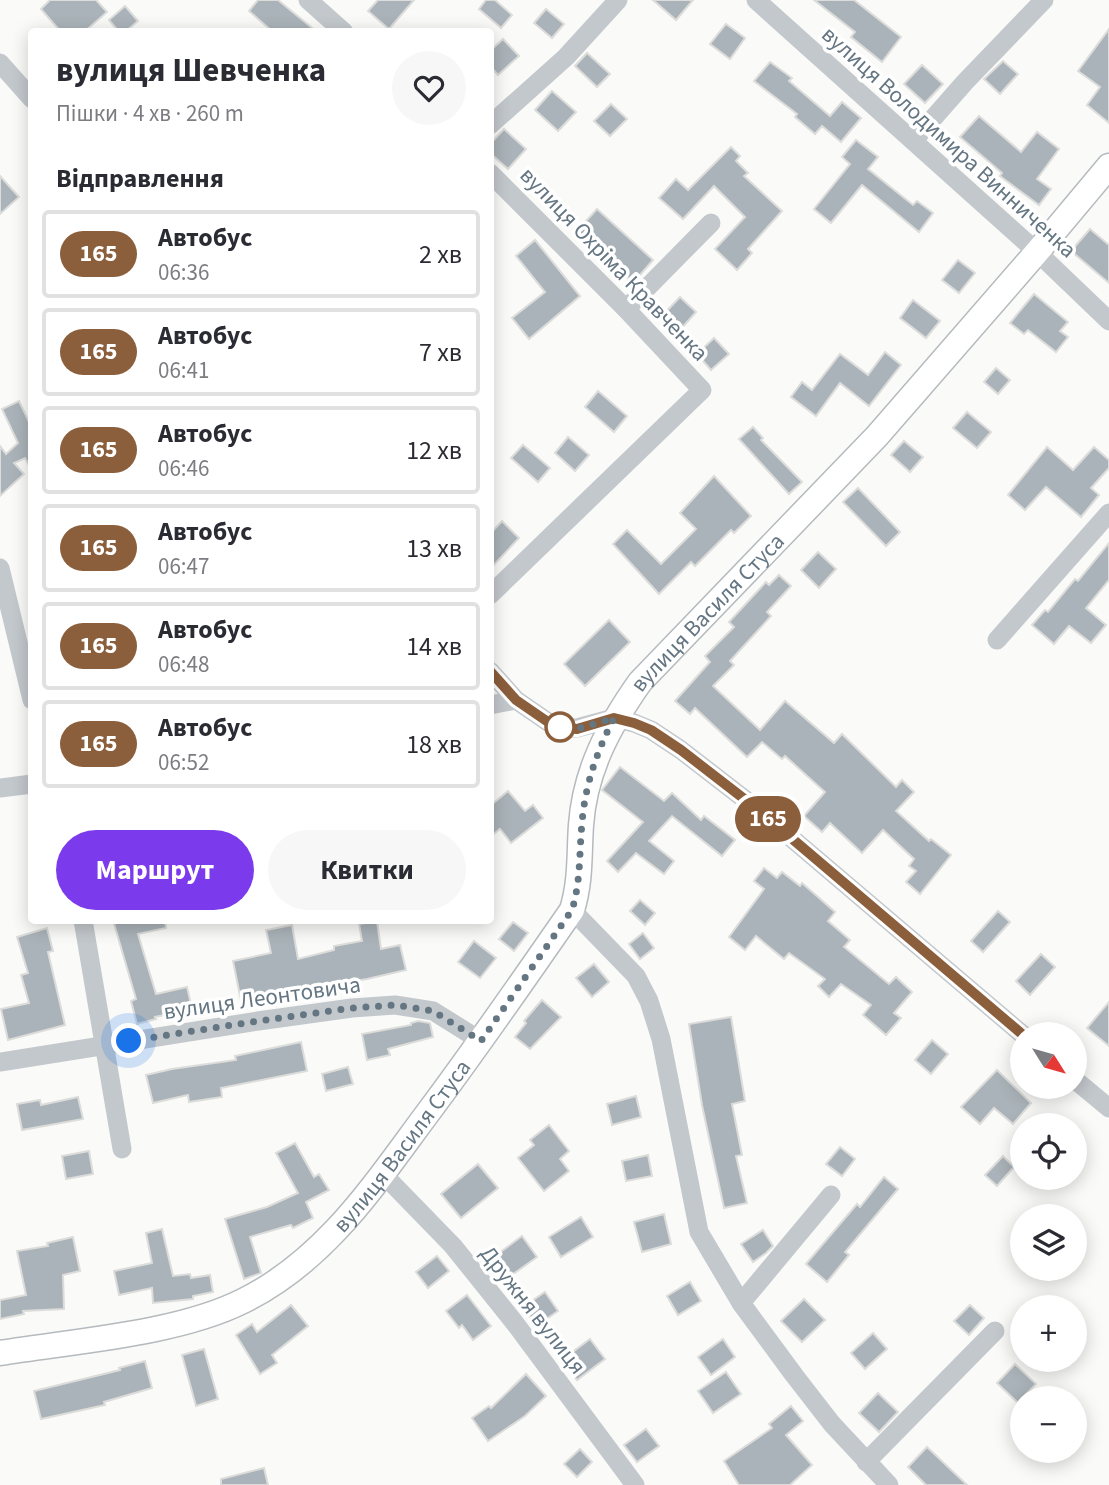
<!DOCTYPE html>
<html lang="uk">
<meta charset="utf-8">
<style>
:root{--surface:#fff;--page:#f7f7f7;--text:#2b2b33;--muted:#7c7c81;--line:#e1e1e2;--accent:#7c3aed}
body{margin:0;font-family:"Source Sans 3",sans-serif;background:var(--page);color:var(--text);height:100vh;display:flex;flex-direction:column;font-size:26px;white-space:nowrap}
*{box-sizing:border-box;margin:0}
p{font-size:23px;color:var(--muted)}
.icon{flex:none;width:38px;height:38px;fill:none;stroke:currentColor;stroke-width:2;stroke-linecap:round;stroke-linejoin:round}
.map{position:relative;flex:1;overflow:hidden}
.details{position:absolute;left:28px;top:28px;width:466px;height:896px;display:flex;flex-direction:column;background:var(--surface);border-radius:7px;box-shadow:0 4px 18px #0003}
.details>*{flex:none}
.badge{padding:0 14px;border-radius:23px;font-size:24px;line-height:46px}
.needle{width:46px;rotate:127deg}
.tools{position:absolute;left:1010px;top:1022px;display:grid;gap:14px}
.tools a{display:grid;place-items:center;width:77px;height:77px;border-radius:50%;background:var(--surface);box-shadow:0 4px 18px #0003;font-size:35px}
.you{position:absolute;width:35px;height:35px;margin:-18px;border:5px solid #fff;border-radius:50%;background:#1a73e8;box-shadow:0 0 0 10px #1a73e833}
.map>.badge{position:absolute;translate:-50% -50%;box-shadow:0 0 0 4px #fff}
h2{padding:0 28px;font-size:26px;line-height:63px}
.round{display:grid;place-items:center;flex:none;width:74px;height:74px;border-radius:37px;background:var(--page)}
.overview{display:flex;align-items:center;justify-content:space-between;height:119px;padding:0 28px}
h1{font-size:33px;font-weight:700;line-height:52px}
.primary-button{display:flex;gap:14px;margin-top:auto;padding:14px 28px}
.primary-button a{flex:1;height:80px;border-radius:42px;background:var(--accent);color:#fff;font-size:28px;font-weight:700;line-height:80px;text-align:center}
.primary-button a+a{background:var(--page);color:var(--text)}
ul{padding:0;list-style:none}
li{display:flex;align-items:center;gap:21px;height:88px;margin:0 14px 10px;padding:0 14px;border:4px solid var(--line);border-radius:7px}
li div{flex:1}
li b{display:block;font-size:26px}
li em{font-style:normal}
li .badge{min-width:77px;font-weight:700;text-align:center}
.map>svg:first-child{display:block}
.building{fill:#aab3b9;stroke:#dcdcda;stroke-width:2}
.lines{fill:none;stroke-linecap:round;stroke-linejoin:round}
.major-casing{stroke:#b5babe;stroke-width:27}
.minor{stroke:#c3c8cc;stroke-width:19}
.major{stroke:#fff;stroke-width:24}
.line-casing{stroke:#fff;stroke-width:16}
.line{stroke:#8b5e3c;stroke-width:10}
.walk{stroke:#657683;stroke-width:7;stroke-dasharray:0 12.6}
.stop-dot{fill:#fff;stroke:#8b5e3c;stroke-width:3.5}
.labels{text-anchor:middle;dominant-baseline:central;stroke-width:7;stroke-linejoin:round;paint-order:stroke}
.street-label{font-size:23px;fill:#657683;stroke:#fff}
</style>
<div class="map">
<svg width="1109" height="1485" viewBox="0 0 1109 1485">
<rect width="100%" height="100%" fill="#fafaf8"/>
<!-- building -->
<g class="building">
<path d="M 50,0 L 96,0 L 107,12 L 84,32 L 61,32 L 41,9 Z"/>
<path d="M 258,0 L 278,0 L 317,32 L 273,32 L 249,11 Z"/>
<path d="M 378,0 L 414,0 L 389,29 L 368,11 Z"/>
<path d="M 486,0 L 495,0 L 512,15 L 501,28 L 479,9 Z"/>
<path d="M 653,0 L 693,0 L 676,20 Z"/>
<path d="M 814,0 L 854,0 L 901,37 L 882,62 L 851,37 L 855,32 Z"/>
<path d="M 125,6 L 138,21 L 125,32 L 119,32 L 109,20 Z"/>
<path d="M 546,9 L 564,24 L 552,38 L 534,23 Z"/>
<path d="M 726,24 L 745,38 L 730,59 L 710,44 Z"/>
<path d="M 1109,29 L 1109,123 L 1087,105 L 1100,87 L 1078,71 Z"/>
<path d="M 503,39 L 519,56 L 498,75 L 490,66 L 490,51 Z"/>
<path d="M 587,53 L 610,74 L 597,87 L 575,66 Z"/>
<path d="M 1003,61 L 1018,74 L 1000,94 L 984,79 Z"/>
<path d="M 770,62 L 792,78 L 789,81 L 830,116 L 842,102 L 861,118 L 841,142 L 822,126 L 815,134 L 795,117 L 797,114 L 754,81 Z"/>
<path d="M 922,65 L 943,84 L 925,103 L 904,84 Z"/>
<path d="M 552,91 L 576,112 L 558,131 L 535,110 Z"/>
<path d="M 611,104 L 627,119 L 610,136 L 594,121 Z"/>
<path d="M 979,116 L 1021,152 L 1037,132 L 1059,149 L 1037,179 L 1051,189 L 1039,205 L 1000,176 L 1002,173 L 960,137 Z"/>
<path d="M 504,129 L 526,149 L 508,169 L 490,153 L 490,144 Z"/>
<path d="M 856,140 L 878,157 L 868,169 L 913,205 L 917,201 L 933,213 L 919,232 L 862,185 L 831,223 L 814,209 L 850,164 L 842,157 Z"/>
<path d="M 731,147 L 740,156 L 736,161 L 748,173 L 744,176 L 782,211 L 748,249 L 752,253 L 737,270 L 715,249 L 745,217 L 714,186 L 683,219 L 659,198 L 676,179 L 688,190 Z"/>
<path d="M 0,176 L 19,197 L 0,214 Z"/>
<path d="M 597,209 L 653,260 L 633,283 L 577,231 Z"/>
<path d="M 1090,229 L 1109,245 L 1109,283 L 1071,251 Z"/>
<path d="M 535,240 L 580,296 L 529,339 L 512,318 L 545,292 L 516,256 Z"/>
<path d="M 958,260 L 975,273 L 959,293 L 942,280 Z"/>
<path d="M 1034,294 L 1068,322 L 1060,331 L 1068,337 L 1056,352 L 1028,330 L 1024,334 L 1010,323 Z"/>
<path d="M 680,297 L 696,312 L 680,330 L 663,315 Z"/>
<path d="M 913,300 L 940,321 L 926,338 L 900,318 Z"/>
<path d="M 714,338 L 729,354 L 711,370 L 697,354 Z"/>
<path d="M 885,352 L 901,365 L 869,406 L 840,383 L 816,416 L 791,397 L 802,382 L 812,390 L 840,354 L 868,375 Z"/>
<path d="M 996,368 L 1010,380 L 998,394 L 984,382 Z"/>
<path d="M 598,391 L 627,416 L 614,432 L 585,407 Z"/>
<path d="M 19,401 L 32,428 L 32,471 L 25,458 L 14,463 L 24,474 L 0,496 L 0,446 L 6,454 L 18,443 L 2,409 Z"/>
<path d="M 967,412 L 991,432 L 977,448 L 953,428 Z"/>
<path d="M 753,427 L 763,438 L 761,440 L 802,482 L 789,494 L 739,439 Z"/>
<path d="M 568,437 L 589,455 L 575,471 L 555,453 Z"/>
<path d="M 904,441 L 923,457 L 910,472 L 891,455 Z"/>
<path d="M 523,445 L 550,468 L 538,482 L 511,458 Z"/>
<path d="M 1047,447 L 1073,470 L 1094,447 L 1109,460 L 1109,468 L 1091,488 L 1099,495 L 1081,517 L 1046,487 L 1025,510 L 1008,495 Z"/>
<path d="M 714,476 L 751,516 L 734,533 L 731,530 L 695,566 L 691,562 L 659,594 L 613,544 L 627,530 L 661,564 L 696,529 L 680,513 Z"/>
<path d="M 858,488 L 900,532 L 886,546 L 843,502 Z"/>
<path d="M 502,521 L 519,538 L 490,569 L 490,534 Z"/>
<path d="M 1109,543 L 1109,580 L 1086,608 L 1106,625 L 1091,643 L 1069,626 L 1054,644 L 1032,625 L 1045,610 L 1048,612 L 1075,579 L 1078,581 Z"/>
<path d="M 818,552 L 836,569 L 819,588 L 801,570 Z"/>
<path d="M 779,575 L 791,586 L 767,612 L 771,616 L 730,661 L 734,665 L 713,686 L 760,730 L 785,701 L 834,743 L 842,734 L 896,787 L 902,780 L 914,792 L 896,811 L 929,841 L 931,839 L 951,855 L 920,894 L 906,882 L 916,871 L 909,866 L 914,859 L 883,830 L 862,853 L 830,823 L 822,832 L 804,816 L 825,792 L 785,756 L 782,759 L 762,742 L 747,757 L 695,708 L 690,714 L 675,701 L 710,662 L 705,656 L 734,627 L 729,622 L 766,582 L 769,585 Z"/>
<path d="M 609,620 L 630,642 L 585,686 L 564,664 Z"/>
<path d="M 620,767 L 664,801 L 672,793 L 701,820 L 704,816 L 735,840 L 722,856 L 672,816 L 649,841 L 674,861 L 664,874 L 636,853 L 618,872 L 607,861 L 643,822 L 602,790 Z"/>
<path d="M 508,791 L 525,811 L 533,805 L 543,818 L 511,843 L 500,829 L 490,837 L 490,806 Z"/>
<path d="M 764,868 L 777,878 L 782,872 L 800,886 L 802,883 L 835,912 L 828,921 L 850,940 L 844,947 L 889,984 L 896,977 L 912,992 L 894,1013 L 901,1018 L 886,1035 L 863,1015 L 871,1005 L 841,984 L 829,997 L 818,986 L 825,979 L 789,953 L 784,959 L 756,936 L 745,950 L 729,937 L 764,889 L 754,881 Z"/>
<path d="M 640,900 L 655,913 L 645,925 L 630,911 Z"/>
<path d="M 998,911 L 1010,922 L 983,952 L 971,941 Z"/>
<path d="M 113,920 L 165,920 L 166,928 L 138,934 L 156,994 L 187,987 L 192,1009 L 155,1017 L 156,1019 L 137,1024 L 131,1001 L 136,999 Z"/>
<path d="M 377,921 L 381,949 L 400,945 L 406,970 L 367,979 L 325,986 L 324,984 L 295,991 L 294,989 L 241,1001 L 233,961 L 271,953 L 266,930 L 292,925 L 298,959 L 334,950 L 334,946 L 362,941 L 359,924 Z"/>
<path d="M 513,922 L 528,933 L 514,951 L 499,939 Z"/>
<path d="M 47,928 L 53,951 L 48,952 L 65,1025 L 8,1040 L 1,1009 L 29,1003 L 21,975 L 28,973 L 17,937 Z"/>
<path d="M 643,933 L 654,948 L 640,959 L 629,944 Z"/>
<path d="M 474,941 L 496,958 L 480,978 L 458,962 Z"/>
<path d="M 1041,954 L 1055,967 L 1030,995 L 1016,981 Z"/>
<path d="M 594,964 L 609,982 L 592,997 L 576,978 Z"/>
<path d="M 542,1000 L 561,1017 L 530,1049 L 515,1037 L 526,1023 L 524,1021 Z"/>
<path d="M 1109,1002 L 1109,1046 L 1087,1028 Z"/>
<path d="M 731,1017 L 745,1101 L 732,1104 L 742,1155 L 736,1156 L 747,1203 L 724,1208 L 702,1105 L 689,1024 Z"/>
<path d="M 418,1021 L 430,1023 L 433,1037 L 388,1049 L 390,1055 L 367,1060 L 362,1034 L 411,1025 L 411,1023 Z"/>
<path d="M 932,1040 L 948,1054 L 931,1074 L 915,1060 Z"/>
<path d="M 301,1042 L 307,1071 L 221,1088 L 222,1097 L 189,1102 L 188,1095 L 153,1103 L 146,1075 L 172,1069 L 236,1060 L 235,1056 Z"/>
<path d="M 348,1067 L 353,1084 L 326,1091 L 322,1074 Z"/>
<path d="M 997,1070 L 1031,1103 L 1013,1124 L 994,1108 L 980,1124 L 961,1107 Z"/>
<path d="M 636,1096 L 641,1117 L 612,1125 L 607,1104 Z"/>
<path d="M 78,1097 L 83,1119 L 22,1130 L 17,1104 L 40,1100 L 41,1105 Z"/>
<path d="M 549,1125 L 569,1151 L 560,1159 L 569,1171 L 544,1191 L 518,1158 L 534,1145 L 530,1140 Z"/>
<path d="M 295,1143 L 314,1177 L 319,1174 L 329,1190 L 306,1202 L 313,1218 L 293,1228 L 291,1225 L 250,1237 L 261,1273 L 244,1279 L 225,1219 L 267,1207 L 298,1193 L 276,1153 Z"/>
<path d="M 840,1147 L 855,1159 L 842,1176 L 826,1164 Z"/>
<path d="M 89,1151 L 93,1174 L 66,1179 L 62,1156 Z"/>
<path d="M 648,1155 L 652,1176 L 626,1181 L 622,1161 Z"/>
<path d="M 1003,1156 L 1014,1167 L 997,1186 L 985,1175 Z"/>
<path d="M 478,1164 L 498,1188 L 461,1218 L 441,1194 Z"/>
<path d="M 884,1177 L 898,1189 L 845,1252 L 849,1255 L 827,1282 L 806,1264 L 857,1204 L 860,1207 Z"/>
<path d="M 664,1214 L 671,1244 L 642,1252 L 634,1222 Z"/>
<path d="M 581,1217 L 593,1237 L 561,1257 L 549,1237 Z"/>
<path d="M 162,1229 L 173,1276 L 190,1274 L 191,1278 L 210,1275 L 213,1292 L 193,1296 L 193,1299 L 153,1303 L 152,1288 L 119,1295 L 114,1271 L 152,1263 L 146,1233 Z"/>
<path d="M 763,1230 L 773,1246 L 766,1253 L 753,1262 L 741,1244 Z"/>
<path d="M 522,1236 L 537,1257 L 502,1282 L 487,1262 Z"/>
<path d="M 73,1237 L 80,1271 L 63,1275 L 64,1309 L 23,1311 L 24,1314 L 0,1319 L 0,1300 L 26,1295 L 17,1251 L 48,1246 L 47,1243 Z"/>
<path d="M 437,1256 L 449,1271 L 428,1288 L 416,1272 Z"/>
<path d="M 690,1282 L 701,1301 L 678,1315 L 667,1296 Z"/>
<path d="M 545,1292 L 558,1311 L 536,1326 L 523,1307 Z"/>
<path d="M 467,1295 L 491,1326 L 473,1340 L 462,1325 L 459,1328 L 446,1311 Z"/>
<path d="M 804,1299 L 825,1320 L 802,1342 L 781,1321 Z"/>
<path d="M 291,1305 L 308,1326 L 272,1355 L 277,1363 L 260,1374 L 236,1335 L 252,1324 L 257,1332 Z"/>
<path d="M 970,1305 L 984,1318 L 969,1335 L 954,1321 Z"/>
<path d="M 873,1333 L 887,1349 L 865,1369 L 851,1353 Z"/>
<path d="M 590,1339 L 605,1359 L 577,1380 L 562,1360 Z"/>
<path d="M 723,1339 L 735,1357 L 711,1375 L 698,1357 Z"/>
<path d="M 204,1349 L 218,1399 L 196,1406 L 182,1355 Z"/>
<path d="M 145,1361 L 152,1388 L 104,1402 L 105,1405 L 41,1419 L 34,1391 L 120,1370 L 119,1368 Z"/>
<path d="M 1015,1364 L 1036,1384 L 1018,1403 L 997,1383 Z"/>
<path d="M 726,1372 L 741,1394 L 713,1413 L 698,1391 Z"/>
<path d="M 526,1374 L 546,1396 L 525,1416 L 488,1441 L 472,1418 L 489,1406 L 491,1408 Z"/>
<path d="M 878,1393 L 898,1412 L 879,1432 L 859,1413 Z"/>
<path d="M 791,1406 L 803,1421 L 786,1435 L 812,1465 L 790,1485 L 739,1485 L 724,1461 L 772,1428 L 769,1424 Z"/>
<path d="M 646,1429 L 659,1446 L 637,1462 L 624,1445 Z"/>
<path d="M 927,1447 L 967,1485 L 926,1485 L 908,1467 Z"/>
<path d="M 580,1449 L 592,1462 L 577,1477 L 564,1464 Z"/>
<path d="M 264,1468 L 268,1485 L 221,1485 L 221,1479 Z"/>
</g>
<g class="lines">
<!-- major casing -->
<g class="major-casing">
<g id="major">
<path id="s1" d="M 0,1353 C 74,1341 177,1334 243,1301 C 326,1260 374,1185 427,1114 C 477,1047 525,978 572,910 C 581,881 579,854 581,825 C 585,770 609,726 640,682 L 877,436 L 1037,252 L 1109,166"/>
</g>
</g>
<!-- minor -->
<g class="minor">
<path d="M 308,0 L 344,32"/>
<path d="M 756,0 L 1037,252 L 1109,321"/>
<path d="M 0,63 L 32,99"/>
<path d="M 490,125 L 566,57 L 618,0"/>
<path d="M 914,140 L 965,82 L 1044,0"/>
<path d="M 490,173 L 626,309 L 702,390 L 490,595"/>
<path d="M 626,309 L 711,223"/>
<path d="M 0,568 L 32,700"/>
<path d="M 997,640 L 1109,513"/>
<path d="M 490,671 L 516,700 L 548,722 L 563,728 L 577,728 L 614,718 L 634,723 L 651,730 L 681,750 L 756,808 L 1022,1034"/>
<path d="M 490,705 L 516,700"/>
<path d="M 0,788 L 32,784"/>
<path d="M 572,910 L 636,976 L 649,1001 L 661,1039 L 699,1232 L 741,1303 L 794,1375 L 832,1424 L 889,1485"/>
<path d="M 83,920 L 122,1149"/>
<path d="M 0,1062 L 258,1021 L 352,1008 L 395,1005 L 433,1011 L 481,1041"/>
<path d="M 1074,1079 L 1109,1108"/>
<path d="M 383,1174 L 453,1246 L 514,1322 L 635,1485"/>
<path d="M 741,1303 L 831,1195"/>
<path d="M 866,1462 L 995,1331"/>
</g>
<!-- major -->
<use href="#major" class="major"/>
</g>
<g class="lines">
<!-- line casing -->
<g class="line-casing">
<path id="line" d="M 490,671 L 516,700 L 548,722 L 563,728 L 577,729 L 614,718 L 634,723 L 651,730 L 681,750 L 756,808 L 1022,1034"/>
</g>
<!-- line -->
<use href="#line" class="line"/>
<!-- walk -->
<path class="walk" d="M 129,1041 L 258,1021 L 352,1008 L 395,1005 L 433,1011 L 481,1041 L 572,910 C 581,881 579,853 582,823 C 585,785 597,751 614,718 L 577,729 L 560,727"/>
</g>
<!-- markers -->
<circle class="stop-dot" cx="560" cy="727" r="14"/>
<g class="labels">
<!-- street labels -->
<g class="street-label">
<text transform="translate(949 142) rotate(42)">вулиця Володимира Винниченка</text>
<text transform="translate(614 264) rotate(46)">вулиця Охріма Кравченка</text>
<text stroke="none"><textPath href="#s1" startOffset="1104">вулиця Василя Стуса</textPath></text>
<text transform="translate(262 998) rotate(-8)">вулиця Леонтовича</text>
<text stroke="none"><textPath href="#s1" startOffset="474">вулиця Василя Стуса</textPath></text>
<text transform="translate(533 1310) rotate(52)">Дружня вулиця</text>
</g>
</g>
</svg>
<div class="tools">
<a><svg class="needle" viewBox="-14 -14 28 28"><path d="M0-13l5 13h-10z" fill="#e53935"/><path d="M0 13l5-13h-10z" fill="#7c7c81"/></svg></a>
<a><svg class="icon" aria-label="locate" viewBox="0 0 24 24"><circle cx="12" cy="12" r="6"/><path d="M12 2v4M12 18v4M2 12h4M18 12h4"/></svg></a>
<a><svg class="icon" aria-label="layers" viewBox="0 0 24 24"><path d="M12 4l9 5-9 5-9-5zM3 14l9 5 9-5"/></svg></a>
<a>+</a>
<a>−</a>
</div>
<div class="you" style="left:129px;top:1041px"></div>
<b class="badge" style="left:768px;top:819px;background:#8b5e3c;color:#fff">165</b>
<section class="details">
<div class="overview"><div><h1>вулиця Шевченка</h1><p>Пішки · 4 хв · 260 m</p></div><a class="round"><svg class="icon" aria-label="heart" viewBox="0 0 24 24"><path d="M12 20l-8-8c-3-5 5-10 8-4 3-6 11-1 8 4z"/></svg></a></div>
<h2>Відправлення</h2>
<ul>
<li><span class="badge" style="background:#8b5e3c;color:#fff">165</span><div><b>Автобус</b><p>06:36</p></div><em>2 хв</em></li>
<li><span class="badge" style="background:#8b5e3c;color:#fff">165</span><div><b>Автобус</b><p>06:41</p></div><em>7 хв</em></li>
<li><span class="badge" style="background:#8b5e3c;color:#fff">165</span><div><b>Автобус</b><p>06:46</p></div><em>12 хв</em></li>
<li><span class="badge" style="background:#8b5e3c;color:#fff">165</span><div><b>Автобус</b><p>06:47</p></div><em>13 хв</em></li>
<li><span class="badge" style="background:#8b5e3c;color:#fff">165</span><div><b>Автобус</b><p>06:48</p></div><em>14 хв</em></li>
<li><span class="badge" style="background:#8b5e3c;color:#fff">165</span><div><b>Автобус</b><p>06:52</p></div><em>18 хв</em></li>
</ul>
<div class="primary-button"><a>Маршрут</a><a>Квитки</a></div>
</section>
</div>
